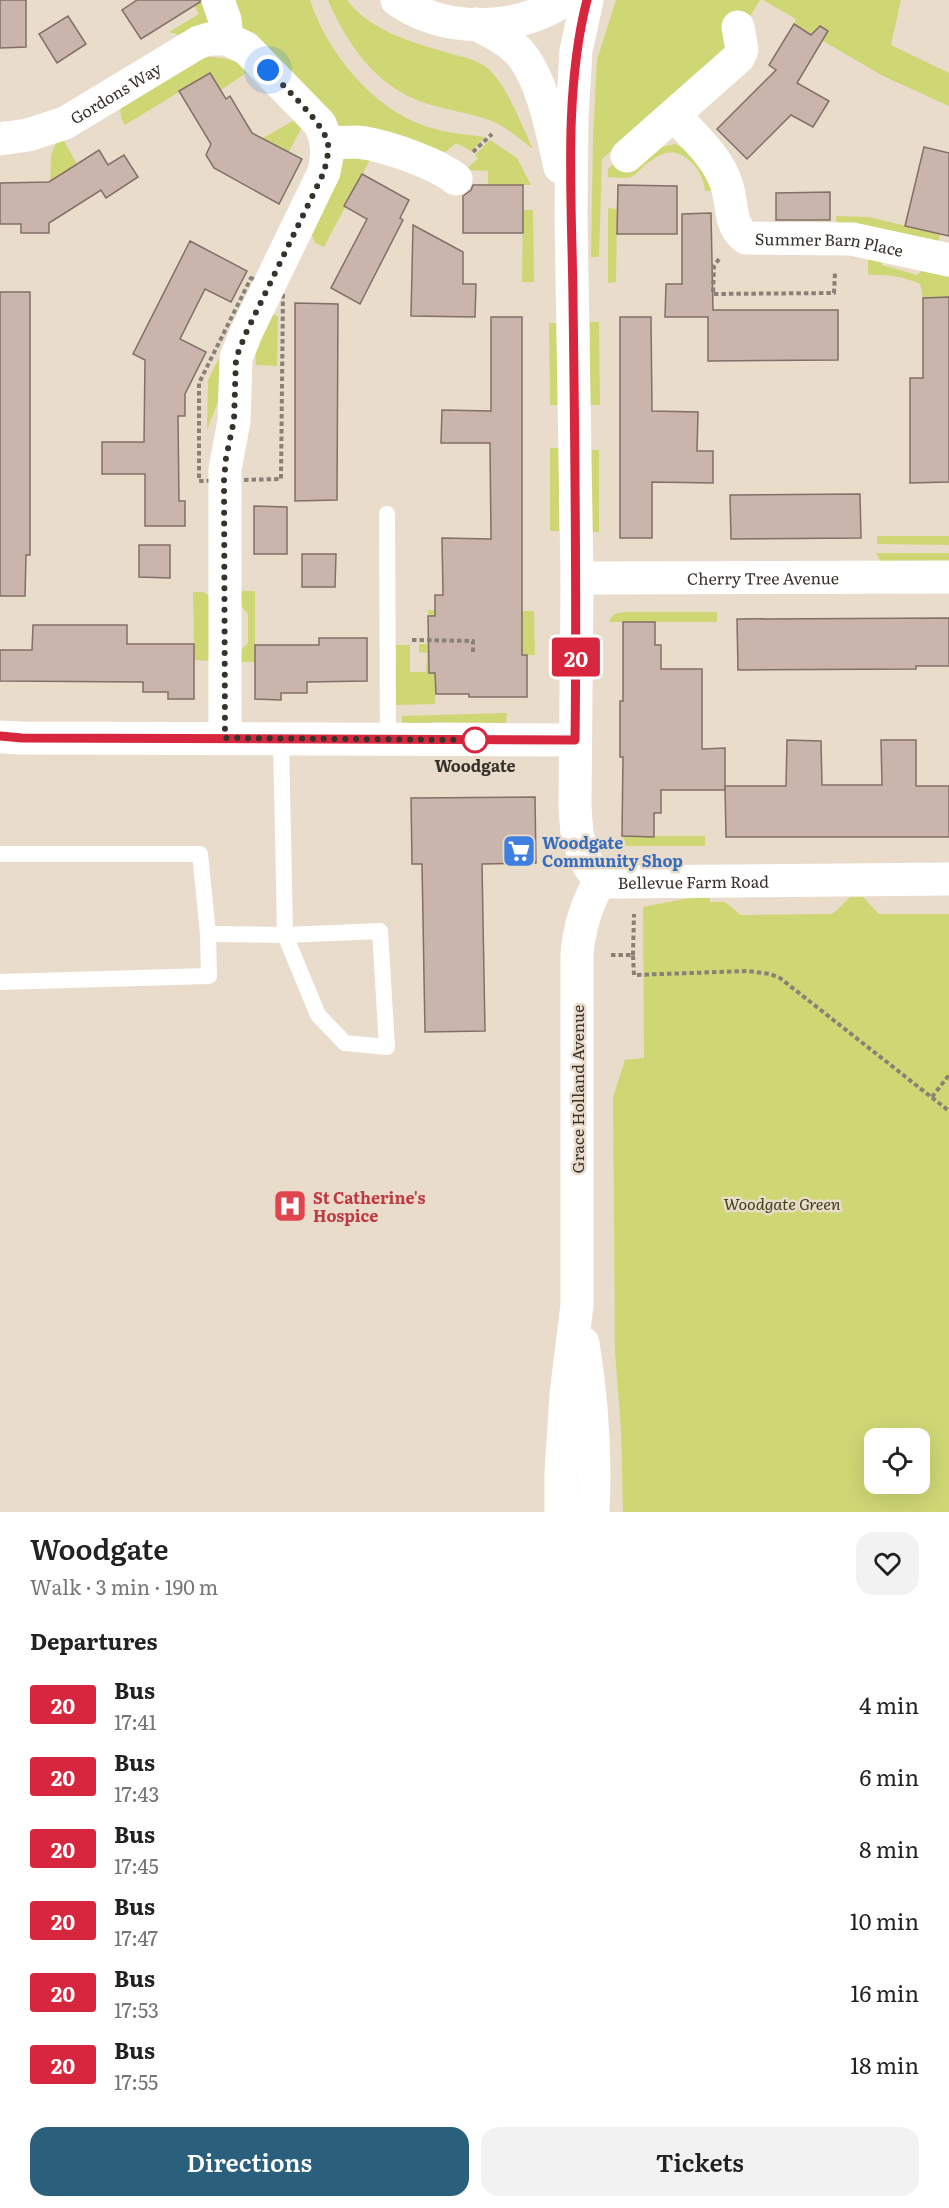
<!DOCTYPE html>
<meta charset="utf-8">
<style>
:root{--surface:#fff;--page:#f2f2f2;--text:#222;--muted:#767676;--accent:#2b607c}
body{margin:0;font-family:Literata,serif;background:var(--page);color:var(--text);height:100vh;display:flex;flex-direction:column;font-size:22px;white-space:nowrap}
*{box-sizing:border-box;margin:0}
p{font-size:20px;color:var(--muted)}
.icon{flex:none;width:33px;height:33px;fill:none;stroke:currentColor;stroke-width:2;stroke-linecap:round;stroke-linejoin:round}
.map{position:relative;height:1512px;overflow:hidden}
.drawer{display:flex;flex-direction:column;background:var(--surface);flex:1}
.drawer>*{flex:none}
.badge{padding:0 12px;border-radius:4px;font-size:21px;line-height:39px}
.tools{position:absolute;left:864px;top:1428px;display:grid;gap:12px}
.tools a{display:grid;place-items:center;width:66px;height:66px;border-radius:12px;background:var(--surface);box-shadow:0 6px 24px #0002;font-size:30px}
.you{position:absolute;width:30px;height:30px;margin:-15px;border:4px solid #fff;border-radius:50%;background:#1a73e8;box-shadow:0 0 0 9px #1a73e833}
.map>.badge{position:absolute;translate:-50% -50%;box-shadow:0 0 0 3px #fff}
h2{padding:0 30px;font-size:22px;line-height:54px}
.round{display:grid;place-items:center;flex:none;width:63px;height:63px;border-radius:18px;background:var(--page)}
.head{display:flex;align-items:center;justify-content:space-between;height:102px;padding:0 30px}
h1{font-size:28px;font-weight:600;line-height:45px}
.action{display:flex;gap:12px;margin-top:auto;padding:12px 30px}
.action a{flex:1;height:69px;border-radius:18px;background:var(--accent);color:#fff;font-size:24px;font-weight:600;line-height:69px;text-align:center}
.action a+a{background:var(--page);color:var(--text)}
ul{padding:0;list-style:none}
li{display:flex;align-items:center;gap:18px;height:72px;padding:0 30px}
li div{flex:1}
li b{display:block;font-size:22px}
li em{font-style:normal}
li .badge{min-width:66px;font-weight:700;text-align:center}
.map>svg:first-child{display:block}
.green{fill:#cfd775;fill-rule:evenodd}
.building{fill:#c9b5ab;stroke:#826f67;stroke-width:1.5}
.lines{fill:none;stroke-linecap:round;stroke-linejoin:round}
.path{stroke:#898175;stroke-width:4;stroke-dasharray:4.5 3;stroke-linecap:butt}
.service{stroke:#fff;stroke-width:16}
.minor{stroke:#fff;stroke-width:33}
.tertiary{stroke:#fff;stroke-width:33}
.line-casing{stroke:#fff;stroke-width:14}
.line{stroke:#d7263d;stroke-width:9}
.walk{stroke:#37322b;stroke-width:6;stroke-dasharray:0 10.8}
.stop-dot{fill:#fff;stroke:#d7263d;stroke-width:3}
.labels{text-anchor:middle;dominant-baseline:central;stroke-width:5;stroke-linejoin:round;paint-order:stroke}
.street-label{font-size:16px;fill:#37322b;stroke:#e9dccb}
.stop-label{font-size:16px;font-weight:bold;fill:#37322b;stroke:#e9dccb}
.shop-label{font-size:16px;font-weight:bold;fill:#366cbe;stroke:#e9dccb;text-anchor:start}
.health-label{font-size:16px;font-weight:bold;fill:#be3a42;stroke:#e9dccb;text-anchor:start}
.park-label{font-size:16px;font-style:italic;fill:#3e4117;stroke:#e9dccb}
</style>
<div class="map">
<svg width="949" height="1512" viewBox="0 0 949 1512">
<rect width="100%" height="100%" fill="#e9dccb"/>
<!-- green -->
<g class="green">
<path d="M 191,0 L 209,0 L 211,24 L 184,36 L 169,32 L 199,14 Z"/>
<path d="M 232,0 L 310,0 C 327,52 372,108 425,126 C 444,133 465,134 485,137 L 471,151 L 456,143 L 447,151 L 442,152 L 361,129 L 337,125 L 237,28 Z"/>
<path d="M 328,0 L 347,0 C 371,32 415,43 452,54 C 463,57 477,60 486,67 C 506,82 521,124 532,147 L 531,148 C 518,137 505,126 489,120 C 467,112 444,110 422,102 C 376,86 346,43 328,0 Z"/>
<path d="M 616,0 L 760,0 L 748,20 L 720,57 L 602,159 L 599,257 L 591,257 L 593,137 L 597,60 Z"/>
<path d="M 763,0 L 901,0 L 891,45 L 949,73 L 949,106 L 883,76 L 794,24 L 796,19 Z"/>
<path d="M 208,57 C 225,57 236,60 249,71 L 221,90 L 210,73 L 125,125 L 121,118 L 120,104 L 191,62 Z"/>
<path d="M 298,118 L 303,125 L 289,152 L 268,141 L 255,165 L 244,149 Z"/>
<path d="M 63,139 L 77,164 L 50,196 L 51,155 L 56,143 Z"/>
<path d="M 490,140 L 517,158 L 531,185 L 488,185 L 488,171 L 465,170 L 478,159 L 475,155 Z"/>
<path d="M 675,144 L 691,152 L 714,191 L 705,191 C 704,180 699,170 691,162 C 673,145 659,153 642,168 C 639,170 635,176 631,177 C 625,179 614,177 608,177 L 608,169 L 620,157 Z"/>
<path d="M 372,156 L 324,247 L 315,243 L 310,231 L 336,182 L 345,157 Z"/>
<path d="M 608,208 L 617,209 L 616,282 L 608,283 Z"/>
<path d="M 523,210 L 533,210 L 534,282 L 522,282 Z"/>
<path d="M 836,216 L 869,217 L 940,234 L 937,246 L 837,227 Z"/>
<path d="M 868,253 L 878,253 L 882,265 L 917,275 L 925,268 L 949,275 L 949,297 L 923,298 L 920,284 C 904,277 885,274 868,275 Z"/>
<path d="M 269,313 L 278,316 L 277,366 L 256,365 L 255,344 Z"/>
<path d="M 590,322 L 599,322 L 600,405 L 590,405 Z"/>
<path d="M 549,323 L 559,323 L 559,405 L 550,405 Z"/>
<path d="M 220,356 L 221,394 L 207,430 L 208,380 Z"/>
<rect x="550" y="448" width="9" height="83"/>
<rect x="590" y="450" width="9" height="82"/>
<path d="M 877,536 L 949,536 L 949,545 L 877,544 Z"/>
<path d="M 876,553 L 949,553 L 949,562 L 881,562 Z"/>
<path d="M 237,591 L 255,591 L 255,662 L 238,662 L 238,653 L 248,643 L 248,614 L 238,602 Z"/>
<path d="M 193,592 L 203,592 L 211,597 L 212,661 L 194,660 Z"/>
<path d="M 428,610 L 534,611 L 535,655 L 522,655 L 456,616 L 428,616 Z"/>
<path d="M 624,612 L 717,612 L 717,622 L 609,622 C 612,614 616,613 624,612 Z"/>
<path d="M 419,644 L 466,644 L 436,657 L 435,704 L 396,705 L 396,645 L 410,645 L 410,672 L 426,672 L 427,653 L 419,652 Z"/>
<path d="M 507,713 L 506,723 L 439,722 L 402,725 L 402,716 Z"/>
<path d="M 623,836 L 705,836 L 705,846 L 629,846 L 623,845 Z"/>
<path d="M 710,897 L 710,902 L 725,902 L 741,915 L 831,914 L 836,911 L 850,897 L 863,897 L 879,914 L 949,914 L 949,1512 L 623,1512 L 621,1429 L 615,1352 L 613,1097 L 625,1060 L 644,1058 L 643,907 L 684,899 ZM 874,1438 L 920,1438 L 920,1484 L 874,1484 Z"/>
</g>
<!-- building -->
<g class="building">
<path d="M 0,0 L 26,0 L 26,47 L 0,48 Z"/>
<path d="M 137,0 L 200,0 L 200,2 L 141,39 L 122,10 Z"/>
<path d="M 68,16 L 86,44 L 57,63 L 39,34 Z"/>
<path d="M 794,24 L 811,35 L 820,26 L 828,31 L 797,83 L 829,101 L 813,127 L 791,115 L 747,159 L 717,129 L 776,70 L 769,65 Z"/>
<path d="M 210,73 L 226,99 L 230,96 L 252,133 L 302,159 L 279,204 L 214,168 L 206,155 L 211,144 L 179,91 Z"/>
<path d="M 924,147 L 949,153 L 949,236 L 905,226 Z"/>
<path d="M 99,150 L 108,165 L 124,155 L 138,177 L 106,198 L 101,190 L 49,223 L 49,233 L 21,233 L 21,224 L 0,224 L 0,183 L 49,182 Z"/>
<path d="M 362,174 L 409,200 L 400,218 L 403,220 L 360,304 L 331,288 L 367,219 L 344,206 Z"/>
<path d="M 473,185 L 523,185 L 523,233 L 463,233 L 463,196 L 471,190 Z"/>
<path d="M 618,185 L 677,186 L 677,234 L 617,234 Z"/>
<path d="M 830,192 L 830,220 L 776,220 L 776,193 Z"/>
<path d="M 711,213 L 713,310 L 838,310 L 838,360 L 708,361 L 708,317 L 665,317 L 666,284 L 682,284 L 682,214 Z"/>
<path d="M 413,225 L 463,252 L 463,284 L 476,284 L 475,317 L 411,316 Z"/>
<path d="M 190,241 L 247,271 L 231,302 L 205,289 L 180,339 L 206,352 L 185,394 L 185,416 L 178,416 L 179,501 L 185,501 L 185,526 L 145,526 L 145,474 L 102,474 L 102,442 L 144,442 L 145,360 L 133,354 Z"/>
<path d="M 0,292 L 30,292 L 30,555 L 26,555 L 25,596 L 0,596 Z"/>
<path d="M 949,297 L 949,482 L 910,483 L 910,378 L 923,378 L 923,298 Z"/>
<path d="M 295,303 L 338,304 L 337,500 L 295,501 Z"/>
<path d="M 491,317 L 522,317 L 522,655 L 527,655 L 527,697 L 469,697 L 469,694 L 436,694 L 435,673 L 429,673 L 428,616 L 435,616 L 435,595 L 443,595 L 442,538 L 491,539 L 490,443 L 441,443 L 442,410 L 491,411 Z"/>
<path d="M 620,317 L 651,317 L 652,411 L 698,412 L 697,451 L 713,451 L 713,483 L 652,482 L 652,538 L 620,538 Z"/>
<path d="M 860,494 L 861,538 L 731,539 L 730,495 Z"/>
<path d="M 254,506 L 287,507 L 287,554 L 254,554 Z"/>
<path d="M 139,545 L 170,545 L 170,578 L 139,577 Z"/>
<path d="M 302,554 L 336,554 L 335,587 L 302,587 Z"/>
<path d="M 949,618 L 949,666 L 916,666 L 916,669 L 738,670 L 737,619 Z"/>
<path d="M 623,622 L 655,622 L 655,645 L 661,645 L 661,669 L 702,669 L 702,749 L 725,748 L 725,790 L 661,790 L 661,813 L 654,813 L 654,837 L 622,836 L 623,757 L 620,757 L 620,701 L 623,701 Z"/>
<path d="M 33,625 L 127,625 L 127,644 L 194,644 L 194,699 L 168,699 L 168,692 L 143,692 L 143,682 L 0,681 L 0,650 L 32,650 Z"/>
<path d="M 319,638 L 367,638 L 367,681 L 307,682 L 307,693 L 281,693 L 281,700 L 255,699 L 255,645 L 319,645 Z"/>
<path d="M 787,740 L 821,741 L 822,785 L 882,785 L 881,740 L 916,740 L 916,786 L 949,786 L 949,837 L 726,837 L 725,786 L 786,786 Z"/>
<path d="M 535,797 L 536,863 L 482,864 L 485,1031 L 425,1032 L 422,864 L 412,864 L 411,798 Z"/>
</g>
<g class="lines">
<!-- path -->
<g class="path">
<path d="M 473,152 L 492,134"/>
<path d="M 719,259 L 714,266 L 713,294 L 834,293 L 835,272"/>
<path d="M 251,278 L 283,291 L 281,479 L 199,481 L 199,383 Z"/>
<path d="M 412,640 L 473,641 L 473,654"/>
<path d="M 611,955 L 633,955 L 634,975 L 748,971 L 770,974 L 780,978 L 949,1111"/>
<path d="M 633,955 L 634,914"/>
<path d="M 932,1097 L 949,1075"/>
</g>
<!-- service -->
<g class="service">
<path d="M 387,514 L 388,739"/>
<path d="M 0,854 L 200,854 L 208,934 L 209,976 L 0,982"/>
<path d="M 208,934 L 285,935 L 380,931 L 387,1047 L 345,1043 L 318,1015 L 285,935 L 281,739"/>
</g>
<!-- minor -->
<g class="minor">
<path d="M 218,0 L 225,20 L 227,39"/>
<path id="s1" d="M 674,115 C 693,136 719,158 727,186 C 733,205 729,226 746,238 L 852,239 L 949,260"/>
<path id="s2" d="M 0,139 L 28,135 L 65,123 L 199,42 L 209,39 L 227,39 L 246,48 L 320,124 C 328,142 328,153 324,172 L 246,333 L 236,358 L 234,421 L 225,469 L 225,738"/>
<path d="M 328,143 C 337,143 347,142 356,142 C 382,144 436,163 456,179"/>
<path d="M 627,156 L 738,58 L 742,50 L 738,27"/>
<path id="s3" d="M 577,578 L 949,577"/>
<path d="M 0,737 L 22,738 L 575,740"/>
</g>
<!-- tertiary -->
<g class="tertiary">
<path d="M 397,0 C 446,34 516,32 565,0"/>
<path id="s4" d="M 587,0 L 576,51 L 572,117 L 571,218 L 577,578 L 575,807 L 577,834 L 584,857 L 591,869 L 601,878 L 610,882 L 949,879"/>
<path d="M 476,24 C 491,32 507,39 519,52 C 543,79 552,132 560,167"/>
<path d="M 583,1343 C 592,1399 596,1455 593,1512"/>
<path d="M 561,1512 L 561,1472 L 566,1394 L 577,1305 L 577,955 C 579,926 587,904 601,878"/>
</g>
</g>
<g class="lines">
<!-- line casing -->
<g class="line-casing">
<path id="line" d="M 0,736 L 22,738 L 575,740 C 577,593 575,446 573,299 C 572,203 563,93 587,0"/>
</g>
<!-- line -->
<use href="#line" class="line"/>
<!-- walk -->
<path class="walk" d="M 268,70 C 283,86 325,124 328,144 C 329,153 326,163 324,172 L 246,333 L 236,358 L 234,420 L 226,458 L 224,480 L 225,738 L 475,740"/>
</g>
<!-- icons -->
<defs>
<g id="supermarket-square" transform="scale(1.725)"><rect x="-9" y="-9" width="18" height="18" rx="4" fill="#3f7fe0" stroke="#e9dccb"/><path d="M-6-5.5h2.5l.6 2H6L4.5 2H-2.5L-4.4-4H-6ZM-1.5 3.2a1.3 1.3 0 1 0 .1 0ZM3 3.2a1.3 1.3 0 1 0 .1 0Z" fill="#fff"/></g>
<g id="hospital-square" transform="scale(1.725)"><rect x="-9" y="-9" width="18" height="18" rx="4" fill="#e0444e" stroke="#e9dccb"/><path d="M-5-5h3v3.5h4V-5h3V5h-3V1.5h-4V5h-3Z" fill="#fff"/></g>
</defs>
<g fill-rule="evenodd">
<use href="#supermarket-square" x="519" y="851"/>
<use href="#hospital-square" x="290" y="1206"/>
</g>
<!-- markers -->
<circle class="stop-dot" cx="475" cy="740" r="12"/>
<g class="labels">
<!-- street labels -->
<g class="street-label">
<text stroke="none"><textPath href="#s2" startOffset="126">Gordons Way</textPath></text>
<text stroke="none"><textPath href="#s1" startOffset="230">Summer Barn Place</textPath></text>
<text stroke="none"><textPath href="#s3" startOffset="186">Cherry Tree Avenue</textPath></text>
<text stroke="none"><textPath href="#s4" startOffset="980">Bellevue Farm Road</textPath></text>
<text transform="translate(577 1089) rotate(-90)">Grace Holland Avenue</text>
</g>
<!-- stop labels -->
<g class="stop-label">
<text x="475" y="765">Woodgate</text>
</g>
<!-- shop labels -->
<g class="shop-label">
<text x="542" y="842">Woodgate<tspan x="542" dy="18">Community Shop</tspan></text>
</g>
<!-- health labels -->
<g class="health-label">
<text x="313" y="1197">St Catherine's<tspan x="313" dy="18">Hospice</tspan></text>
</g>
<!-- park labels -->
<g class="park-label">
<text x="782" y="1203">Woodgate Green</text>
</g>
</g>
</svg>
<div class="tools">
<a><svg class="icon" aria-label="locate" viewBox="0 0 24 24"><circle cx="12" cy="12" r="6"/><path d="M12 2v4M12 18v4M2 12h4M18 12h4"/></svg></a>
</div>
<div class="you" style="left:268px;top:70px"></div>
<b class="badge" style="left:576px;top:657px;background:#d7263d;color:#fff">20</b>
</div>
<section class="drawer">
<div class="head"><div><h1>Woodgate</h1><p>Walk · 3 min · 190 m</p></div><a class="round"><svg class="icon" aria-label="heart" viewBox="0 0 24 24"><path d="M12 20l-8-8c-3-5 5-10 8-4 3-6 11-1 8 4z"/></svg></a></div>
<h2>Departures</h2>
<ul>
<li><span class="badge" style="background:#d7263d;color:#fff">20</span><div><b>Bus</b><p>17:41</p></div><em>4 min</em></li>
<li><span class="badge" style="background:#d7263d;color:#fff">20</span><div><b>Bus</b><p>17:43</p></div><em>6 min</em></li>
<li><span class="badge" style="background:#d7263d;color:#fff">20</span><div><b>Bus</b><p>17:45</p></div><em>8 min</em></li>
<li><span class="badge" style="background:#d7263d;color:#fff">20</span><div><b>Bus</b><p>17:47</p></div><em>10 min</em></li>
<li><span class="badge" style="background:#d7263d;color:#fff">20</span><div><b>Bus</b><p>17:53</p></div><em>16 min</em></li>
<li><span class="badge" style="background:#d7263d;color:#fff">20</span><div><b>Bus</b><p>17:55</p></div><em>18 min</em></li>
</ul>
<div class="action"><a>Directions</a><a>Tickets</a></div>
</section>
